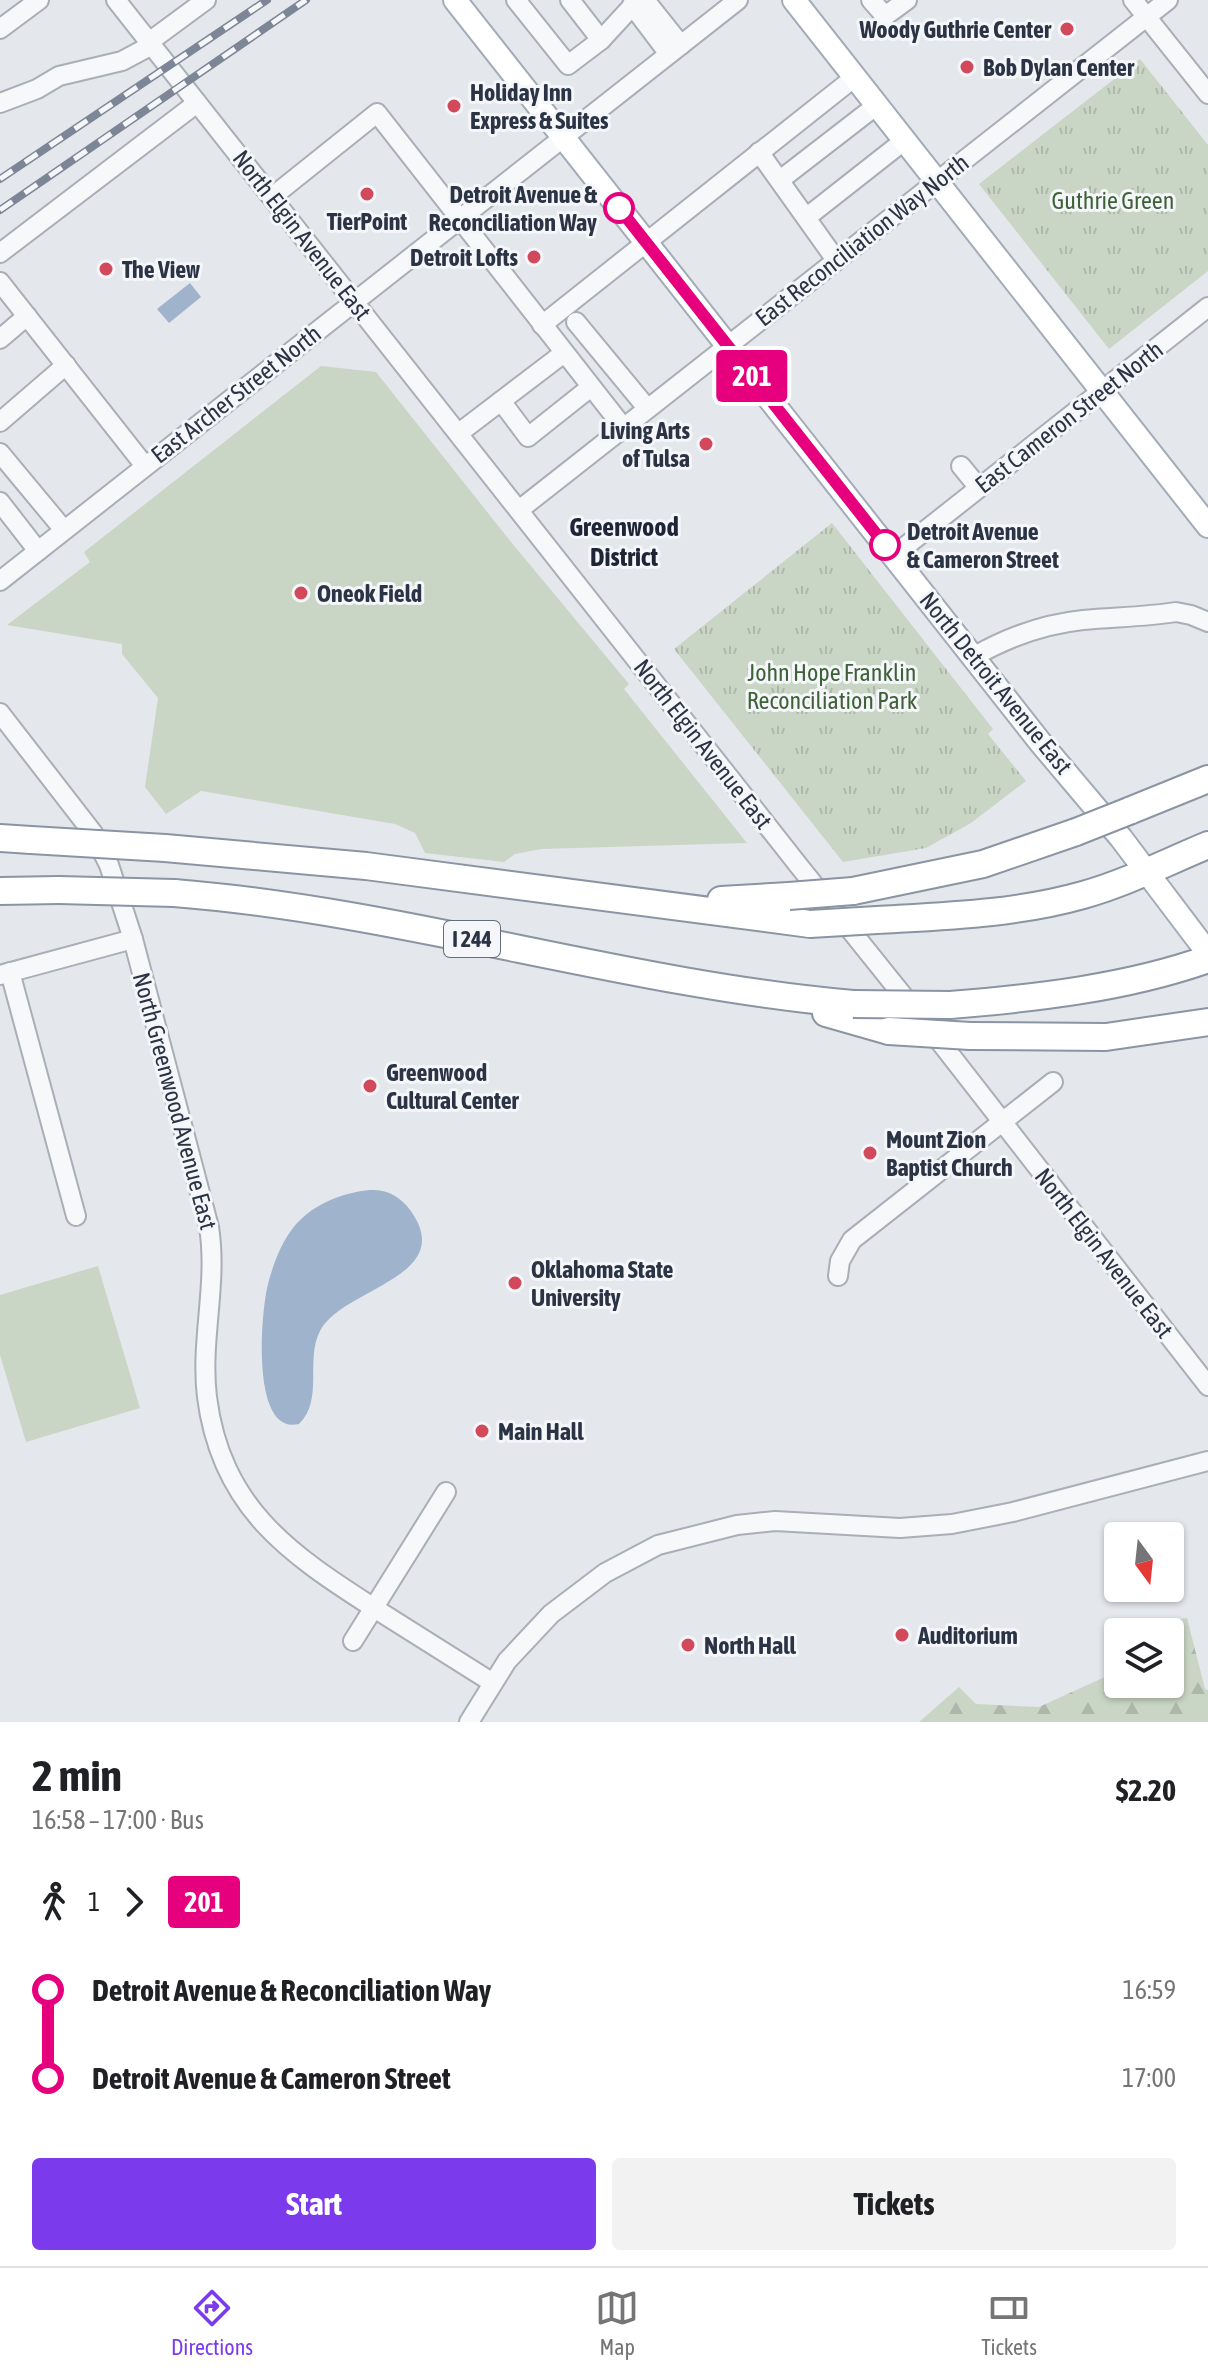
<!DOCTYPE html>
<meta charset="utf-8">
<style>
:root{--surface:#fff;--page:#f2f2f2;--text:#202124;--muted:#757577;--line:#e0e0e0;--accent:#7c3aed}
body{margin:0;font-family:"Asap Condensed",sans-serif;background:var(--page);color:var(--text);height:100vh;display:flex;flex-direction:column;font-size:30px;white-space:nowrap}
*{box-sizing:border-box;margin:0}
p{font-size:26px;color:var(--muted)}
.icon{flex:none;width:44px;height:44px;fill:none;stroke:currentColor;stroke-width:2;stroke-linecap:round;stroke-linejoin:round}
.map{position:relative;height:1722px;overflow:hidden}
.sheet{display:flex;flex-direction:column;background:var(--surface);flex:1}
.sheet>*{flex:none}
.badge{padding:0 16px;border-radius:6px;font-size:28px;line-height:52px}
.needle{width:52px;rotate:165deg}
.controls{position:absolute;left:1104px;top:1522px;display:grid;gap:16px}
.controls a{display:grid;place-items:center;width:80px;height:80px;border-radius:8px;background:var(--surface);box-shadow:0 2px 6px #0004;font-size:40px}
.map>.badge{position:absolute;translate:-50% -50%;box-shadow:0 0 0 4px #fff}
.legs{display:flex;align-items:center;gap:12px;height:88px;padding:0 32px;font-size:26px}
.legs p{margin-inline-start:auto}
.head{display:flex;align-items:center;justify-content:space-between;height:136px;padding:0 32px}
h1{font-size:44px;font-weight:700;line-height:60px}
.cta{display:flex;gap:16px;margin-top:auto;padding:16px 32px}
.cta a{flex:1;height:92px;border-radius:8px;background:var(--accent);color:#fff;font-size:32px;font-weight:700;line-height:92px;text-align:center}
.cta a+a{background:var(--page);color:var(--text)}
ul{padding:0 32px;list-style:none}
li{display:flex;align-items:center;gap:28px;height:88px;font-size:30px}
li i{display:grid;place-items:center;width:12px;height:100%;margin:0 10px;background:currentColor}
li i::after{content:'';width:20px;height:20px;margin:-10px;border:6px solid;border-radius:50%;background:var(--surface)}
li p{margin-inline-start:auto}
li:first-child i{background:linear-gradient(#0000 50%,currentColor 0)}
li:last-child i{background:linear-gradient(currentColor 50%,#0000 0)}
.tabs{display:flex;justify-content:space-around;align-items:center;height:112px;border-top:2px solid var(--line);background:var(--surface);font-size:22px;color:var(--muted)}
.tabs a{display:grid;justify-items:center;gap:4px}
.tabs .on{color:var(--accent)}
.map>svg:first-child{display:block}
.forest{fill:url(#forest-firs)}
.park{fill:url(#park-tufts)}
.pitch{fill:#c9d6c5}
.water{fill:#9fb4cc}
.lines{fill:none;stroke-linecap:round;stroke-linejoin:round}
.minor-casing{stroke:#a9aeb7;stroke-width:22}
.major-casing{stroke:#a3abb8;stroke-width:26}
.highway-casing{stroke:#8b94a3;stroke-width:30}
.minor{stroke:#f7f8fa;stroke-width:18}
.major{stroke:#fff;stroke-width:22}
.highway{stroke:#fff;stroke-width:26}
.rail-casing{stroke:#7d8696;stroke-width:8}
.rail{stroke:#f4f6f9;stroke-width:5;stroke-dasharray:15;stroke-linecap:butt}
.highway-bridge-casing{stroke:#8b94a3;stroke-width:30;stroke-linecap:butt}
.highway-bridge{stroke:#fff;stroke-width:26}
.line-1-casing{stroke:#fff;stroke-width:18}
.line-1{stroke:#e6007e;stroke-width:12}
.poi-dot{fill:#d1495b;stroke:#f4f6f9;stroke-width:3}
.stop-1-dot{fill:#fff;stroke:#e6007e;stroke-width:4}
.labels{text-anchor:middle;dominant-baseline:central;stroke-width:6;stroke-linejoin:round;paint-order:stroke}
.shield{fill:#f4f6f9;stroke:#676e7b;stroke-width:2}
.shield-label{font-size:22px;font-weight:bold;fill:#2b3445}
.poi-label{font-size:24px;font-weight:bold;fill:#2b3445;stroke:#f4f6f9;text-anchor:start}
.stop-label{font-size:24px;font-weight:bold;fill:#2b3445;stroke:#f4f6f9;text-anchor:end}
.park-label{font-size:24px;fill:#3f6138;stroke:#f4f6f9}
.street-label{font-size:24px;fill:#2b3445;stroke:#f4f6f9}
.neighbourhood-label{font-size:26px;font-weight:bold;fill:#1d2536;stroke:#f4f6f9}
</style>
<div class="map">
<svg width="1208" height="1722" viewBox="0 0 1208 1722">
<defs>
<pattern id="forest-firs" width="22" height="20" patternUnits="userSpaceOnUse" patternTransform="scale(2)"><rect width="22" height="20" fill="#c9d6c5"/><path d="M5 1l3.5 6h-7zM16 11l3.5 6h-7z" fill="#adb8ab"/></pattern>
<pattern id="park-tufts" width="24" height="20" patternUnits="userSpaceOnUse" patternTransform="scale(2)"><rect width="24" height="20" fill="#c9d6c5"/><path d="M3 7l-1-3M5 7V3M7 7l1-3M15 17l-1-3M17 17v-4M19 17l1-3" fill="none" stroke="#adb8ab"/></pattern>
</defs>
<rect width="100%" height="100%" fill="#e4e7ec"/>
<!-- forest -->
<path class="forest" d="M 1187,1618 L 1205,1689 L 1208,1690 L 1208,1722 L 919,1722 L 959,1687 L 976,1704 L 1039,1707 L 1118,1671 L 1118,1684 L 1170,1684 L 1170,1632 L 1157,1632 L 1162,1623 Z"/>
<!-- park -->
<g class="park">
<path d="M 1140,59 L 1208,145 L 1208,271 L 1109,349 L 979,184 Z"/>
<path d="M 832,523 L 993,729 L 988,734 L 1026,781 L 971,823 L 926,848 L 843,862 L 674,649 Z"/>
</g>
<!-- pitch -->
<g class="pitch">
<path d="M 321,366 L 376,372 L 511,542 L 629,684 L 624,689 L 747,843 L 541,849 L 515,854 L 504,862 L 425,853 L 415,833 L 395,824 L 201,791 L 166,814 L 145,787 L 158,698 L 122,654 L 122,644 L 7,625 L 90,562 L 84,552 Z"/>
<path d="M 98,1266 L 140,1408 L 26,1442 L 0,1355 L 0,1295 Z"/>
</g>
<!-- water -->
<g class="water">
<path d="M 190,283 L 201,297 L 169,323 L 157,309 Z"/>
<path d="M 369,1190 C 385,1189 396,1194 407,1206 C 464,1277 342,1287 320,1331 C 305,1359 324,1400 299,1424 C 250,1436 261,1311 268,1284 C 273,1265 281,1243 293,1228 C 311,1205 341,1193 369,1190 Z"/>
</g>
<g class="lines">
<!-- minor casing -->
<g class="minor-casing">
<g id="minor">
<path d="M 116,0 L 799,866 L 941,1043 L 1208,1386"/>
<path d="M 516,0 L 568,65 L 601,40 L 638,0"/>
<path d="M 570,0 L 601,40"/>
<path d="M 645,0 L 681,45"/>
<path d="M 871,0 L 885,16 L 907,0"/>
<path d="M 1133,0 L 1208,94"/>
<path d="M 632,5 L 669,54"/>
<path d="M 0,29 L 39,0"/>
<path d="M 149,42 L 206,0"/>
<path d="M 0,103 L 37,89 L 59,76 L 122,61 L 152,45"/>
<path d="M 759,152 L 836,260"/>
<path d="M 780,180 L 877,105"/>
<path d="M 272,197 L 377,113 L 623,427"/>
<path d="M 807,217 L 905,140"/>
<path d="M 0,253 L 197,103"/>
<path d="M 0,282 L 145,466"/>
<path d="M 576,322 L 647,408"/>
<path d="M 542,325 L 855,77"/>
<path d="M 0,339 L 27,316"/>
<path d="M 501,401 L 528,437 L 591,387"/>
<path d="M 0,422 L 66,365"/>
<path d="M 459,433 L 564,353"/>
<path d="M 0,453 L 64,530"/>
<path d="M 961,466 L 979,488"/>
<path d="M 0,502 L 38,551"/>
<path d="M 519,510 L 1168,0"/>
<path d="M 893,556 L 1208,307"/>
<path d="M 0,581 L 738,0"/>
<path d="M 973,657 C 1006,638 1045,624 1083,620 C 1114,617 1145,617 1176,612 L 1191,615 L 1208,622"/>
<path d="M 0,713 L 93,833 L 109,865 L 133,939 L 209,1227 C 218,1284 200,1340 207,1397 C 221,1507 288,1553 374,1608 C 414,1633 453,1658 493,1683"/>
<path d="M 10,972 L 76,1216"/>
<path d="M 0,975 L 133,939"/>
<path d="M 838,1276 L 840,1261 L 852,1240 L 1053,1082"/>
<path d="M 353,1641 L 446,1492"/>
<path d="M 469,1722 L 507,1661 L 551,1614 L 605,1573 L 658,1545 L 737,1525 L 775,1521 L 900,1528 L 952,1524 L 1013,1512 L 1208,1461"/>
</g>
</g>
<!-- major casing -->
<g class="major-casing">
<g id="major">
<path d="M 455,0 L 1040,742 L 1121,838 L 1208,953"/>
<path d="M 794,0 L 1208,526"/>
</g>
</g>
<!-- highway casing -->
<g class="highway-casing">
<g id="highway">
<path d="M 1129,811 L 1208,779"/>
<path d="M 0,838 L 31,840"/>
<path d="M 165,848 L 366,866 L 810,924"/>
<path d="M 0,891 L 59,890"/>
<path d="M 853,891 L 983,864 L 1076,832"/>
<path d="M 174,893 C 403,911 624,984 853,1004"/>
<path d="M 721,900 L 789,896"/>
<path d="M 877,920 C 946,916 1016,914 1083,895 C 1126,883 1167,862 1208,845"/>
<path d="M 950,1005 C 1036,998 1126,988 1208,959"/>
<path d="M 826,1013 L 889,1031"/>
<path d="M 970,1036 L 1106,1037 L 1208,1022"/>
</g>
</g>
<!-- minor -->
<use href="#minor" class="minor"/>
<!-- major -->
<use href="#major" class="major"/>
<!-- highway -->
<use href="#highway" class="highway"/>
<!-- rail casing -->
<g class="rail-casing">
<g id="rail">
<path d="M 0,179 L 267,0"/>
<path d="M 0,210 L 306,0"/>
</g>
</g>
<!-- rail -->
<use href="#rail" class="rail"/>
<!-- highway-bridge casing -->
<g class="highway-bridge-casing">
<g id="highway-bridge">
<path d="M 1076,832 L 1129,811"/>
<path d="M 31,840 L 165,848"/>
<path d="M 59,890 L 174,893"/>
<path d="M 789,896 L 853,891"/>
<path d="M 810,924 L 877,920"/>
<path d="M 853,1004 L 950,1005"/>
<path d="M 889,1031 L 970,1036"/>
</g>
</g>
<!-- highway-bridge -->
<use href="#highway-bridge" class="highway-bridge"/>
</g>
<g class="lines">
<!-- line-1 casing -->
<g class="line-1-casing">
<path id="line-1" d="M 619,208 L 885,545"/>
</g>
<!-- line-1 -->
<use href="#line-1" class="line-1"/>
</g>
<!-- markers -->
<g class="poi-dot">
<circle cx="1067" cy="29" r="8"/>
<circle cx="967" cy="67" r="8"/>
<circle cx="454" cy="106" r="8"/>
<circle cx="367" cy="194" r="8"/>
<circle cx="534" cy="257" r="8"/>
<circle cx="106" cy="269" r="8"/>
<circle cx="706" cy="444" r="8"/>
<circle cx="301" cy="593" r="8"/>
<circle cx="370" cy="1086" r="8"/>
<circle cx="870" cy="1153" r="8"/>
<circle cx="515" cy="1283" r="8"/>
<circle cx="482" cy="1431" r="8"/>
<circle cx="902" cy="1635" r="8"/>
<circle cx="688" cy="1645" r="8"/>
</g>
<g class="stop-1-dot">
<circle cx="619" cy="208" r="14"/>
<circle cx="885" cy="545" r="14"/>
</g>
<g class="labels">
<!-- shield labels -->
<rect class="shield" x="444" y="921" width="56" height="36" rx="6"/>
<g class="shield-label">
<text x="472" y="939">I 244</text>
</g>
<!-- poi labels -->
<g class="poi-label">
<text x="1051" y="29" text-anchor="end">Woody Guthrie Center</text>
<text x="983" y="67">Bob Dylan Center</text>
<text x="470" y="92">Holiday Inn<tspan x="470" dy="28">Express &amp; Suites</tspan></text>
<text x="367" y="221" text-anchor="middle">TierPoint</text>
<text x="518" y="257" text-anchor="end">Detroit Lofts</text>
<text x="122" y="269">The View</text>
<text x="690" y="430" text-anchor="end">Living Arts<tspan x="690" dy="28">of Tulsa</tspan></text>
<text x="317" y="593">Oneok Field</text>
<text x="386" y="1072">Greenwood<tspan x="386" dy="28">Cultural Center</tspan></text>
<text x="886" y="1139">Mount Zion<tspan x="886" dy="28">Baptist Church</tspan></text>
<text x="531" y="1269">Oklahoma State<tspan x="531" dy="28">University</tspan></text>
<text x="498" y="1431">Main Hall</text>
<text x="918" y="1635">Auditorium</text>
<text x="704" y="1645">North Hall</text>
</g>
<!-- stop labels -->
<g class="stop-label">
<text x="597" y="194">Detroit Avenue &amp;<tspan x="597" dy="28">Reconciliation Way</tspan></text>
<text x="907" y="531" text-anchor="start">Detroit Avenue<tspan x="907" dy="28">&amp; Cameron Street</tspan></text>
</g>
<!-- park labels -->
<g class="park-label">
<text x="1113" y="200">Guthrie Green</text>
<text x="832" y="672">John Hope Franklin<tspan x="832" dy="28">Reconciliation Park</tspan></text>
</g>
<!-- street labels -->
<g class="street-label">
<text transform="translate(302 235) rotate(52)">North Elgin Avenue East</text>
<text transform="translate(862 240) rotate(-38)">East Reconciliation Way North</text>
<text transform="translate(236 394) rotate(-38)">East Archer Street North</text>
<text transform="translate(1069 417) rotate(-38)">East Cameron Street North</text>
<text transform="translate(996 683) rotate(51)">North Detroit Avenue East</text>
<text transform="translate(703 744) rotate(52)">North Elgin Avenue East</text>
<text transform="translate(175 1101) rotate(75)">North Greenwood Avenue East</text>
<text transform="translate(1104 1253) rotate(52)">North Elgin Avenue East</text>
</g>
<!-- neighbourhood labels -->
<g class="neighbourhood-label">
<text x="624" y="527">Greenwood<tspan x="624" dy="30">District</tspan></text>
</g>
</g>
</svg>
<div class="controls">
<a><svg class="needle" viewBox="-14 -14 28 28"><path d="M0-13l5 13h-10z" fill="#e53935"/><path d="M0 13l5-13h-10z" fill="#757577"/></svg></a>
<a><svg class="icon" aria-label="layers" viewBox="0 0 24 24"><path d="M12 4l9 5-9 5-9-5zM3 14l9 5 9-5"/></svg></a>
</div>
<b class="badge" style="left:752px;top:376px;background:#e6007e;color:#fff">201</b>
</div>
<section class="sheet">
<div class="head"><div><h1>2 min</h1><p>16:58 – 17:00 · Bus</p></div><b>$2.20</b></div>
<div class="legs"><svg class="icon" aria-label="walk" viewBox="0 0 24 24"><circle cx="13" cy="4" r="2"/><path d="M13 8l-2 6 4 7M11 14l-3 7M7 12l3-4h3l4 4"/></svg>1<svg class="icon" aria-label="forward" viewBox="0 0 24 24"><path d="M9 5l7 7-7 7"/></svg><b class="badge" style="background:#e6007e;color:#fff">201</b></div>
<ul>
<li><i style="color:#e6007e"></i><b>Detroit Avenue &amp; Reconciliation Way</b><p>16:59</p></li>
<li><i style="color:#e6007e"></i><b>Detroit Avenue &amp; Cameron Street</b><p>17:00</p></li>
</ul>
<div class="cta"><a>Start</a><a>Tickets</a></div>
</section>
<nav class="tabs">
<a class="on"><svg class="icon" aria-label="directions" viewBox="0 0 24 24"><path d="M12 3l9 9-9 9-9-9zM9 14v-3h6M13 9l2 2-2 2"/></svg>Directions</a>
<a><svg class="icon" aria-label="map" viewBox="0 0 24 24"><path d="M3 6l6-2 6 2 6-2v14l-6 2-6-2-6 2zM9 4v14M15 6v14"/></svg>Map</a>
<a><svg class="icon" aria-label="tickets" viewBox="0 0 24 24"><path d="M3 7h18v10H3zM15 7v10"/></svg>Tickets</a>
</nav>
